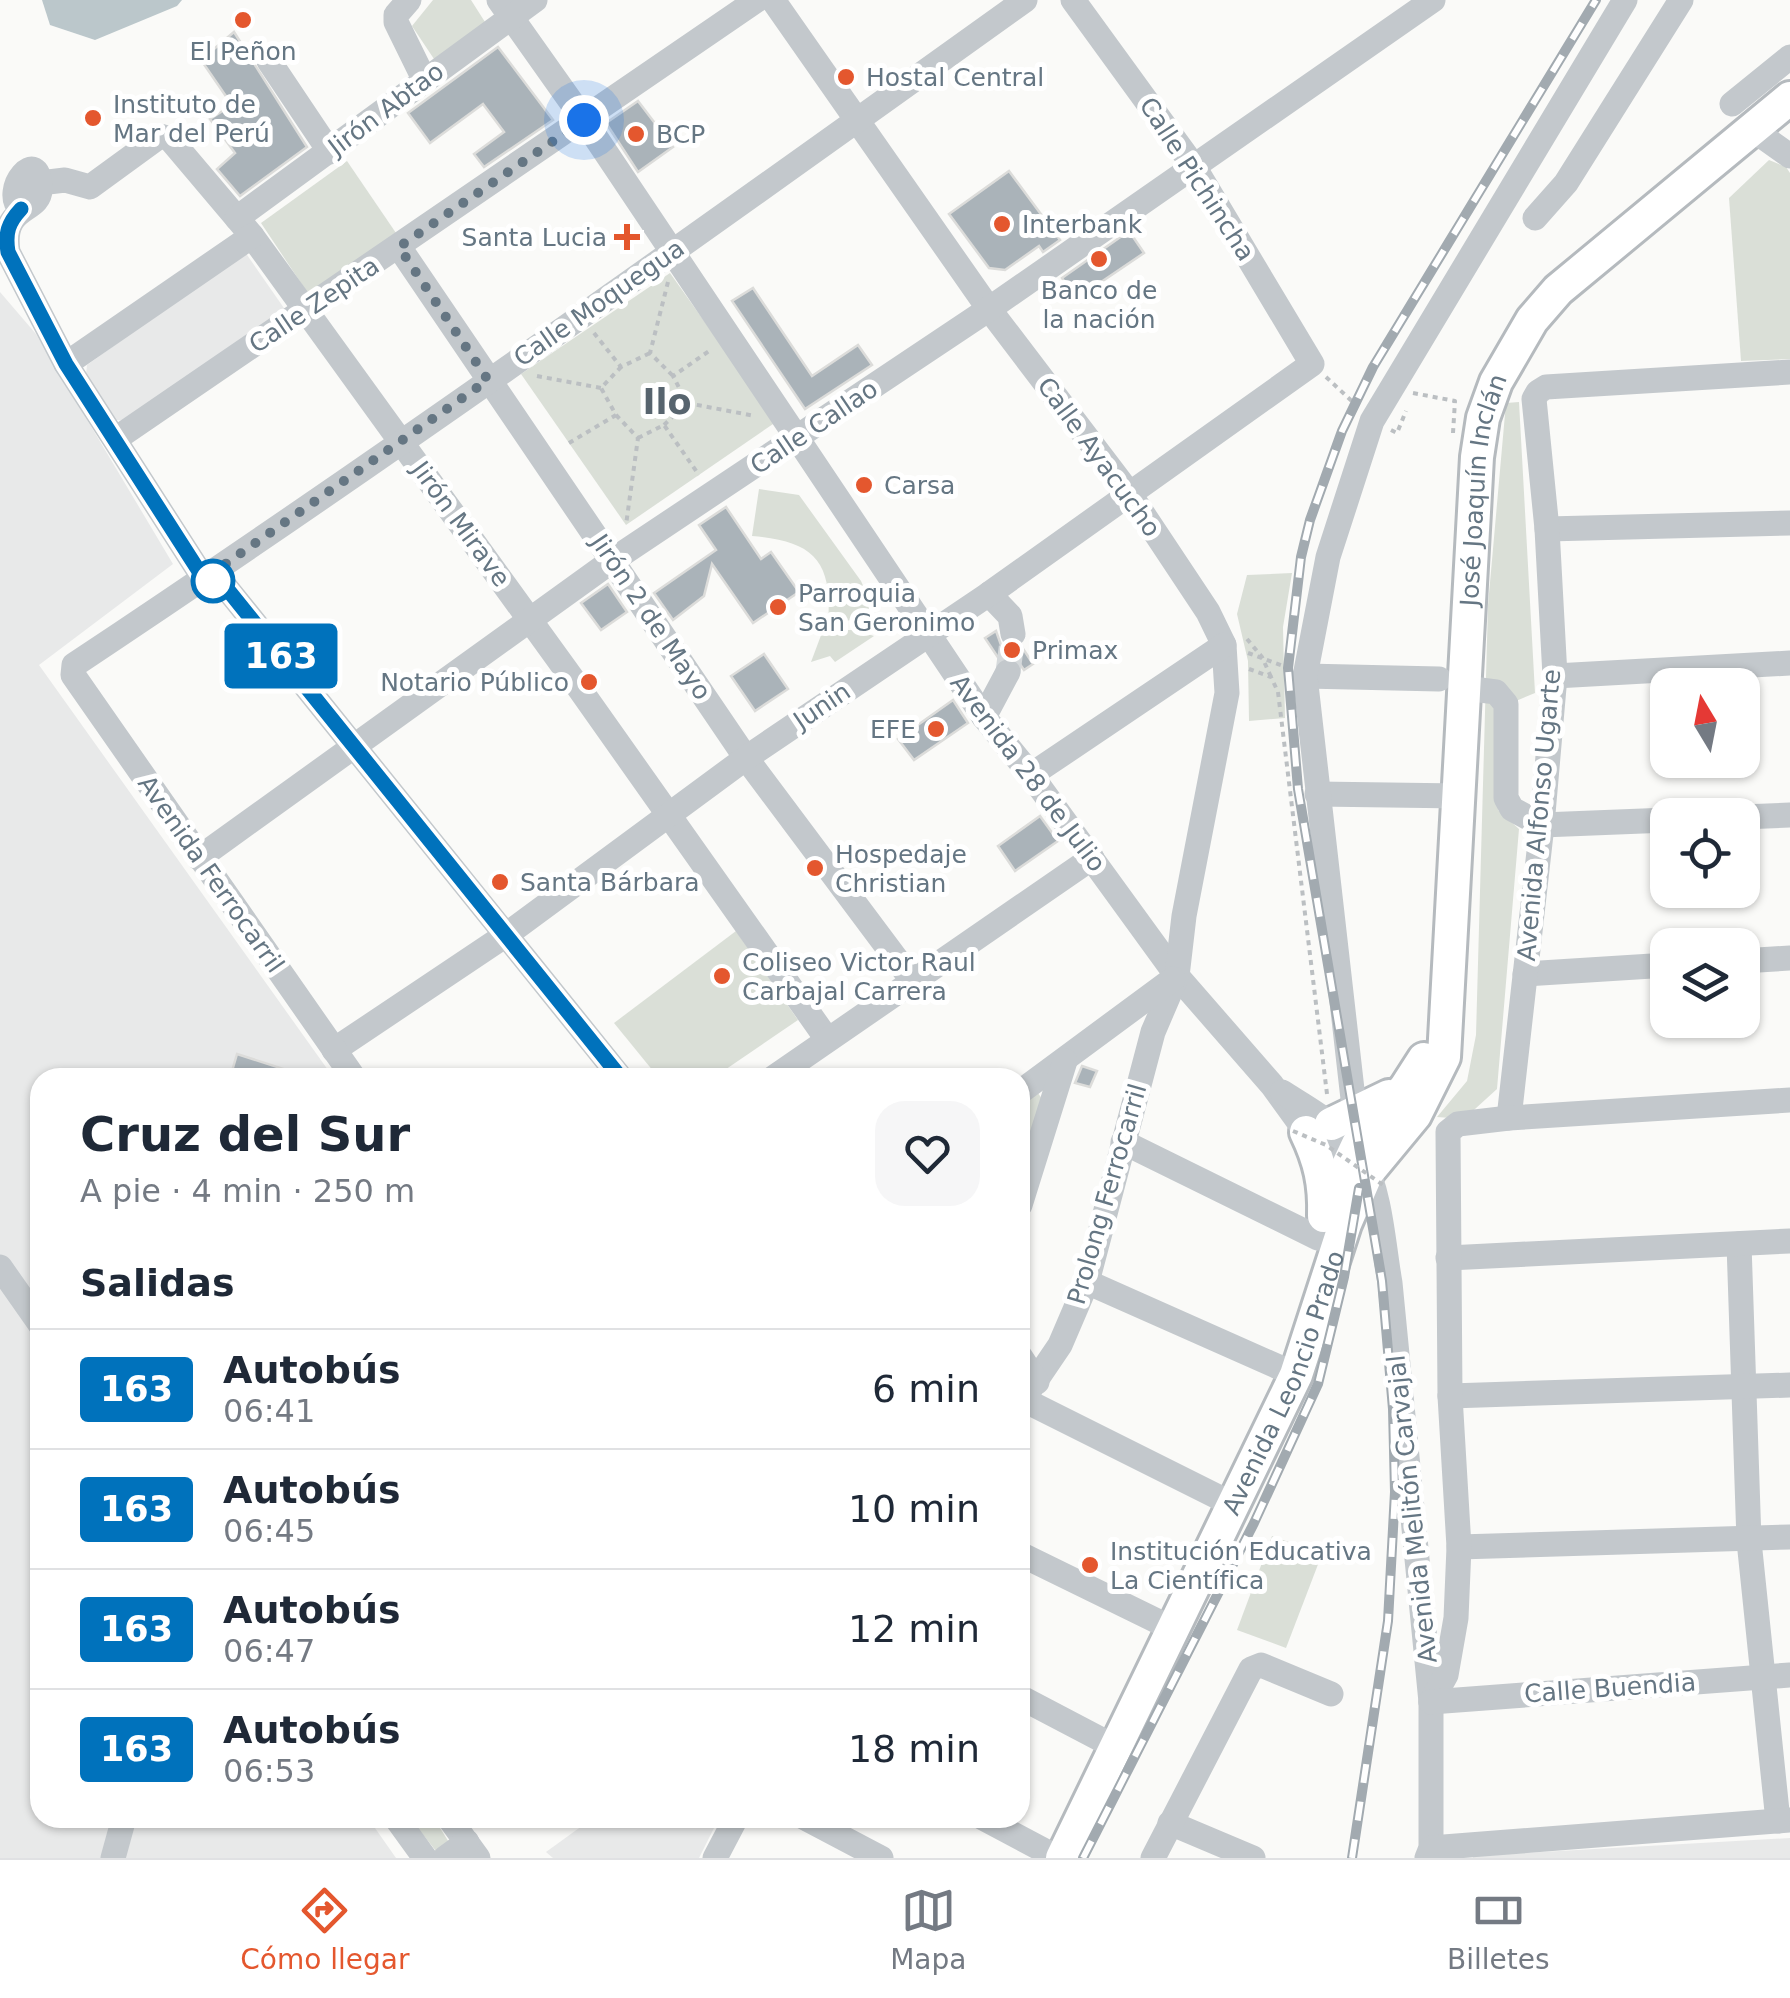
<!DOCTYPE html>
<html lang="es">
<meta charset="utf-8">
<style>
:root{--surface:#fff;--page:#f6f6f7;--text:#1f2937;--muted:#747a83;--line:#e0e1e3;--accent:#e4572e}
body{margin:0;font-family:"DejaVu Sans",sans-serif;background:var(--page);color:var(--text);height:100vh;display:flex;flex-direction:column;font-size:38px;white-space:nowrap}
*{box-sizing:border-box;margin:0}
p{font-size:32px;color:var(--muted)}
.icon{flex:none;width:55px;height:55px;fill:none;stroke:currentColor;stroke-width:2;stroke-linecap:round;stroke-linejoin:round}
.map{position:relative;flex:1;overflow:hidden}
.sheet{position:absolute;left:30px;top:1068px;width:1000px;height:760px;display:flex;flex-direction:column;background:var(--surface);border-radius:30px;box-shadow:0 2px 8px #0004}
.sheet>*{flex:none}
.badge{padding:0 20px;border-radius:8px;font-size:35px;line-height:65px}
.needle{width:65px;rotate:350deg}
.tools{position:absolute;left:1650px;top:668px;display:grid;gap:20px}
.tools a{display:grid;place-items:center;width:110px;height:110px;border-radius:20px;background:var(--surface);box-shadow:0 2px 8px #0004;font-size:50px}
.you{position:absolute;width:50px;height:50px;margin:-25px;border:8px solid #fff;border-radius:50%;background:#1a73e8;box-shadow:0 0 0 15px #1a73e833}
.map>.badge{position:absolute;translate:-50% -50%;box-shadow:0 0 0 5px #fff}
h2{padding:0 50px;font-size:38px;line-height:90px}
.round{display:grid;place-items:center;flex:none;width:105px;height:105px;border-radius:30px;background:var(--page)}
.headline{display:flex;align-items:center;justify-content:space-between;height:170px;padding:0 50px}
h1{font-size:48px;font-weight:700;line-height:75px}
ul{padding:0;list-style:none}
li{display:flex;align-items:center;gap:30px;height:120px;padding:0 50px;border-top:2px solid var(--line)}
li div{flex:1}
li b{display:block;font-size:38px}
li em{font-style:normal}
li .badge{min-width:110px;font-weight:700;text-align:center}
.tabs{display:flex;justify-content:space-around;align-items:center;height:140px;border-top:2px solid var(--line);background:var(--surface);font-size:28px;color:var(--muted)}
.tabs a{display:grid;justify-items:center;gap:5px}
.tabs .current{color:var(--accent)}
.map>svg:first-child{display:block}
.built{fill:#e8e9e9}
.green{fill:#dadfd7}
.water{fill:#bbc7cb}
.building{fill:#aab3b9;stroke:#dcdcda;stroke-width:2.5}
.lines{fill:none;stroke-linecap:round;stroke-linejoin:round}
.minor-tunnel{stroke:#d5d9db;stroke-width:25;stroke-dasharray:25 12;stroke-linecap:butt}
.major-casing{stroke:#b5babe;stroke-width:38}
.path{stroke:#bbbfc2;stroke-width:4;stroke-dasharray:5 5;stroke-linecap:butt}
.minor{stroke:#c3c8cc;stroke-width:25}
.major{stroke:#fff;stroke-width:32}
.rail-casing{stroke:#a2aab0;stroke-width:10}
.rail{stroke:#fff;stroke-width:6;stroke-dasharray:19;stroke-linecap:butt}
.path-bridge{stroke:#bbbfc2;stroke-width:4;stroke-dasharray:5 5;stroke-linecap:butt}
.line-casing{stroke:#fff;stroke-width:22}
.line{stroke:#0072bc;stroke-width:15}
.walk{stroke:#657683;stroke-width:10;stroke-dasharray:0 18}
.poi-dot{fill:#e4572e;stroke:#fff;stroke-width:4}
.stop-dot{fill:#fff;stroke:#0072bc;stroke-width:5}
.labels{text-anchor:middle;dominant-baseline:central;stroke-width:10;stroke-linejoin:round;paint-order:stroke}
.poi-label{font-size:25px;fill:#657683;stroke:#fff;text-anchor:start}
.street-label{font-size:25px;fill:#657683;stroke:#fff}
.district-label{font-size:35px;font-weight:bold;fill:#57646e;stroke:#fff}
</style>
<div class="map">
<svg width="1790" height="1858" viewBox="0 0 1790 1858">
<rect width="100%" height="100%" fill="#fafaf8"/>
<!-- built -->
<g class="built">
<path d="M 245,252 L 286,311 L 128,421 L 116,420 L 86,375 L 87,365 Z"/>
<path d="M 0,292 L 36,334 L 173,564 L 39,665 L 333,1077 L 40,1078 L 40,1818 L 368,1818 L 396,1858 L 0,1858 Z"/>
<path d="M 593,1818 L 719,1818 L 699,1858 L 553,1858 L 546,1852 Z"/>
<path d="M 1790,1838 L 1790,1858 L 1473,1858 L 1473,1856 Z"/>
</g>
<!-- green -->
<g class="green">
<path d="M 433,0 L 471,0 L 485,22 L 436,62 L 412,26 Z"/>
<path d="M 1769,160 L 1786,167 L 1790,173 L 1790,359 L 1741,361 L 1729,198 Z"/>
<path d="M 347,161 L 396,233 L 309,295 L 261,223 Z"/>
<path d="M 670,273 L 776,422 L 626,525 L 521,374 Z"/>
<path d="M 1519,402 L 1535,693 L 1504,706 L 1498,810 L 1519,829 L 1497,1089 L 1464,1119 L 1437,1117 L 1467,1081 L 1476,1035 L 1488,605 L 1506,403 Z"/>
<path d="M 759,489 L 799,495 L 861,581 L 873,608 L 860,619 L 828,623 C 833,560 813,541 752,536 Z"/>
<path d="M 1292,573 L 1283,627 L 1285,718 L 1249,721 L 1248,661 L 1237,614 L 1247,575 Z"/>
<path d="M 823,630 L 855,630 L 874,636 L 835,662 L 830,656 L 811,662 Z"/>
<path d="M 736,931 L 798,1020 L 713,1078 L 658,1077 L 614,1023 Z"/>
<path d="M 1038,1093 L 1044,1102 L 1020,1177 L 1020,1105 Z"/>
<path d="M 1272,1536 L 1322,1554 L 1286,1648 L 1237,1630 Z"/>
<path d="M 410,1818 L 434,1818 L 450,1844 L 436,1851 Z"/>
</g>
<!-- water -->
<path class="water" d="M 42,0 L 182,0 L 177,6 L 95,40 L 50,25 Z"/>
<!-- building -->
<g class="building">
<path d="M 234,32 L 307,147 L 240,196 L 217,169 L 235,153 L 210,119 L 232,105 L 201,60 Z"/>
<path d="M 498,47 L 553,120 L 484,167 L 474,154 L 504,132 L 483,104 L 430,143 L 408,113 Z"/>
<path d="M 638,101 L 673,147 L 638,172 L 606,123 Z"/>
<path d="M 1009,171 L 1060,240 L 1043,252 L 1039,246 L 1005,270 L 989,268 L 949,214 Z"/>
<path d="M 1129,231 L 1144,253 L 1076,299 L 1062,278 Z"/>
<path d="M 753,288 L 812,376 L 858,345 L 872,365 L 805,409 L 732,301 Z"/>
<path d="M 726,507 L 761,559 L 771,552 L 799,592 L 753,623 L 712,564 L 704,596 L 673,620 L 654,593 L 716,550 L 699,525 Z"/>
<path d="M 608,584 L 627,612 L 601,630 L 581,603 Z"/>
<path d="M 996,631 L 1001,645 L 1008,649 L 1022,647 L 1033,664 L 1024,670 L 1015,657 L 999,659 L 985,638 Z"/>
<path d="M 764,654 L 788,689 L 755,711 L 731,676 Z"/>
<path d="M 953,700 L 968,723 L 914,760 L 898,739 Z"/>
<path d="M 1040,816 L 1058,841 L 1015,871 L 998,846 Z"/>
<path d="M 237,1054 L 299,1074 L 298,1078 L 230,1078 Z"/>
<path d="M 1082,1066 L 1097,1071 L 1090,1087 L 1075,1083 Z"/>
</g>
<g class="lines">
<!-- minor-tunnel -->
<path class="minor-tunnel" d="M 1008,672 L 1013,634"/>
<!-- major casing -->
<g class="major-casing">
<g id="major">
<path d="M 1331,1124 L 1389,1096"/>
<path d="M 1306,1132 C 1320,1161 1325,1184 1324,1216"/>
<path d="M 1335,1193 L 1358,1144 L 1406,1087 L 1424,1059"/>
<path id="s1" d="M 1062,1858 L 1296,1375 L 1345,1224 L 1367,1173 L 1415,1115 L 1444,1057 L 1477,457 L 1483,418 L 1496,382 L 1532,320 L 1558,290 L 1790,98"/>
</g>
</g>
<!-- path -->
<g class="path">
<path d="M 668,282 L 650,353 L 673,376"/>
<path d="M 594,333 L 621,367 L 650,353"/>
<path d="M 537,376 L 601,388"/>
<path d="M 1326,377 L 1356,405"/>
<path d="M 1413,393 L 1455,401 L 1453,433"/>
<path d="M 687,403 L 755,416"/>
<path d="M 616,415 L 638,438 L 626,525"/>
<path d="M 664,425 L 687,403 L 673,376 L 712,349"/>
<path d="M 1391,430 L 1397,433 L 1406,411"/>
<path d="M 638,438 L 664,425 L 699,475"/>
<path d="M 569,443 L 616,415 L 601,388 L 621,367"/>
<path d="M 1247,639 L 1262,657 L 1271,677"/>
<path d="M 1248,653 L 1286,667"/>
<path d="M 1249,669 L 1271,677 L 1278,692 L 1327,1094"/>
</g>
<!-- minor -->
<g class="minor">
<path d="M 409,0 L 396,15 L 396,22 L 424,79"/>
<path d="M 499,0 L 584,120 L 984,717 L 1031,775 L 1177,976 L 1272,1085 L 1306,1132 L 1332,1147 L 1355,1150"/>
<path d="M 773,0 L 989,309 L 1129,493 L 1208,612 L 1224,645 L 1227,693 L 1184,916 L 1177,976 L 1153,1032 L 1087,1282 L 1060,1345 L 1020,1404"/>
<path d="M 269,61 L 330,152"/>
<path d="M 1732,104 L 1790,57"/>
<path d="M 1752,129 L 1790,156"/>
<path d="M 40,183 L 65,180 L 90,187 L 160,136 L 170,139 L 252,236 L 574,681 L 827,1039"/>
<path d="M 21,209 C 0,191 40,142 40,189 C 40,214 1,203 8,252 L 66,364 L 204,579 L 224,585 L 621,1078"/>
<path d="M 237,218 L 535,0"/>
<path d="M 1535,218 L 1566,183 L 1681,0"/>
<path d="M 399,247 L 746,758 L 912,980"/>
<path d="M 66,364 L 252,236"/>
<path d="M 117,438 L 757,0"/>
<path d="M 1547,529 L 1790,523"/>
<path d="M 989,594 L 1010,616 L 1013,634"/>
<path d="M 1305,676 L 1439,679"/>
<path d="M 1555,676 L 1790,663"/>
<path d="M 1465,688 L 1496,692 L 1506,704 L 1506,798 L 1512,809 L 1542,825 L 1668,820"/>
<path d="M 984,717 L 1008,672"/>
<path d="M 1031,775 L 1224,645"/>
<path d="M 1317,794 L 1461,796"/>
<path d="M 1742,817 L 1790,815"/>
<path d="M 199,858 L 613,560 L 989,309 L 1433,0"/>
<path d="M 1742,961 L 1790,958"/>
<path d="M 1525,974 L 1668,965"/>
<path d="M 334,1050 L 506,935 L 746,758 L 989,594 L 1312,364 L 1193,165 L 1073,0"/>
<path d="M 354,1078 L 73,675 L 74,665 C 396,451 711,225 1025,0"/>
<path d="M 773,1078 L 1092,858"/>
<path d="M 1020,1092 L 1173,979"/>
<path d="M 1282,1092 C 1310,1110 1345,1128 1362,1158 C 1381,1195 1383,1243 1390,1283 L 1431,1702 L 1431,1848 L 1427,1858"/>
<path d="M 1509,1118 L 1542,825 L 1555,676 L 1547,529 L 1534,399 L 1538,392 L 1546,387 L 1790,372"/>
<path d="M 1356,1125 L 1305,676 L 1328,557 L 1372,421 L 1625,0"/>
<path d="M 1123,1142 L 1318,1238"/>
<path d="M 1020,1205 L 1065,1061"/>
<path d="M 1739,1244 L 1749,1541 L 1778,1821"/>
<path d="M 1448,1258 L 1790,1241"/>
<path d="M 0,1267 L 40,1324"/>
<path d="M 1087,1282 L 1283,1369"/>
<path d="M 1020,1356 L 1037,1382"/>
<path d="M 1450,1396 L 1790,1385"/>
<path d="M 1024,1400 L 1220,1498"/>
<path d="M 1459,1547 L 1790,1537"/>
<path d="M 1020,1554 L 1159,1622"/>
<path d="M 1020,1697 L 1100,1739"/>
<path d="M 1431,1702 L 1446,1675 L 1456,1618 L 1459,1547 L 1450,1396 L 1448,1132 L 1458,1124 L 1509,1118 L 1790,1100"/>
<path d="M 1431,1702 L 1790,1675"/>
<path d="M 396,1818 L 425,1858"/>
<path d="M 449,1818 L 478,1858"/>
<path d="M 805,1818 L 881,1858"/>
<path d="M 983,1818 L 1045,1851"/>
<path d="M 1170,1823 L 1253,1858"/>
<path d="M 1431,1848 L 1790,1820"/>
<path d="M 113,1858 L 124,1818"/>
<path d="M 445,1858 L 467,1842"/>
<path d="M 715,1858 L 736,1818"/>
<path d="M 1153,1858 L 1251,1669 L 1261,1665 L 1331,1694"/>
</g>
<!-- major -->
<use href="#major" class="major"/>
<!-- rail casing -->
<g class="rail-casing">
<g id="rail">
<path d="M 1083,1858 L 1254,1523 L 1318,1384 L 1344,1277 L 1359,1188"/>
<path d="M 1352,1858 L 1388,1621 L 1395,1492 L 1393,1409 L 1382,1281 L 1298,789 L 1288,668 L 1301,557 L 1310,520 L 1342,431 L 1373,367 L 1596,0"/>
</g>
</g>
<!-- rail -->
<use href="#rail" class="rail"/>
<!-- path-bridge -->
<path class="path-bridge" d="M 1293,1131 L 1326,1145 L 1383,1185"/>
</g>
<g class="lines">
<!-- line casing -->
<g class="line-casing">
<path id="line" d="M 21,209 C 8,223 5,233 8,252 L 66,364 L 204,579 L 224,585 L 621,1078"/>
</g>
<!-- line -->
<use href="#line" class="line"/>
<!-- walk -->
<path class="walk" d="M 213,581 L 204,579 L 488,380 L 399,247 L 584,120"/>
</g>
<!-- markers -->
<g class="poi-dot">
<circle cx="243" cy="20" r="10"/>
<circle cx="846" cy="77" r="10"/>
<circle cx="93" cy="118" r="10"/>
<circle cx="636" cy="134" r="10"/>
<circle cx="1002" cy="224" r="10"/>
<path d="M622 222h10v10h10v10h-10v10h-10v-10h-10v-10h10z"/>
<circle cx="1099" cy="259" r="10"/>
<circle cx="864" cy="485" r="10"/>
<circle cx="778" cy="607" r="10"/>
<circle cx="1012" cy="650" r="10"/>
<circle cx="589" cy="682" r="10"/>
<circle cx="936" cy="729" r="10"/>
<circle cx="815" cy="868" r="10"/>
<circle cx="500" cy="882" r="10"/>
<circle cx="722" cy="976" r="10"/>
<circle cx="1090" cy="1565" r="10"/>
</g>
<circle class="stop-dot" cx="213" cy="581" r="20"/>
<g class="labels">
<!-- poi labels -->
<g class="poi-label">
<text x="243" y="51" text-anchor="middle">El Peñon</text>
<text x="866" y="77">Hostal Central</text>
<text x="113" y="104">Instituto de<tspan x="113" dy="29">Mar del Perú</tspan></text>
<text x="656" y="134">BCP</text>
<text x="1022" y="224">Interbank</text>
<text x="607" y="237" text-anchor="end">Santa Lucia</text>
<text x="1099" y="290" text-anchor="middle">Banco de<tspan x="1099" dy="29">la nación</tspan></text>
<text x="884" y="485">Carsa</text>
<text x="798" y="593">Parroquia<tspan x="798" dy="29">San Geronimo</tspan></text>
<text x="1032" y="650">Primax</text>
<text x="569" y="682" text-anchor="end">Notario Público</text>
<text x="916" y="729" text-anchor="end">EFE</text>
<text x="835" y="854">Hospedaje<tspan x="835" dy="29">Christian</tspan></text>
<text x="520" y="882">Santa Bárbara</text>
<text x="742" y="962">Coliseo Victor Raul<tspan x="742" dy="29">Carbajal Carrera</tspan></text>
<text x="1110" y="1551">Institución Educativa<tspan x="1110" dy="29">La Científica</tspan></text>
</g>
<!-- street labels -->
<g class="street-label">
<text transform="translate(386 109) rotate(-37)">Jirón Abtao</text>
<text transform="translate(1197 179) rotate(57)">Calle Pichincha</text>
<text transform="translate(599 303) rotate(-35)">Calle Moquegua</text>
<text transform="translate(314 305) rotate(-34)">Calle Zepita</text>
<text transform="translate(814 427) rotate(-34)">Calle Callao</text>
<text transform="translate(1099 457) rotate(54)">Calle Ayacucho</text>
<text stroke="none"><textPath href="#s1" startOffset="1460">José Joaquín Inclán</textPath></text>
<text transform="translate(461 524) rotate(54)">Jirón Mirave</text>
<text transform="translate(651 617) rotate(56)">Jirón 2 de Mayo</text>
<text transform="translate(822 706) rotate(-34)">Junin</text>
<text transform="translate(1028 773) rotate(53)">Avenida 28 de Julio</text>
<text transform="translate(1539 815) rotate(-85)">Avenida Alfonso Ugarte</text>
<text transform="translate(211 874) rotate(55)">Avenida Ferrocarril</text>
<text transform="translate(1107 1194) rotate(-74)">Prolong Ferrocarril</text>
<text stroke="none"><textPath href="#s1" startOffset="525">Avenida Leoncio Prado</textPath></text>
<text transform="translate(1412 1509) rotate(-96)">Avenida Melitón Carvajal</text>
<text transform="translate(1610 1688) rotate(-4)">Calle Buendia</text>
</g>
<!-- district labels -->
<g class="district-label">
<text x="667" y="402">Ilo</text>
</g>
</g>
</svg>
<div class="tools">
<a><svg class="needle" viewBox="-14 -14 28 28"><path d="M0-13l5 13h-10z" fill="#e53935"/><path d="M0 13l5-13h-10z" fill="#747a83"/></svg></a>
<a><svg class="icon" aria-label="locate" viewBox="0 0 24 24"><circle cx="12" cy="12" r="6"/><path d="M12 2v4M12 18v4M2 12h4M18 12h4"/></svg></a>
<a><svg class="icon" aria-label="layers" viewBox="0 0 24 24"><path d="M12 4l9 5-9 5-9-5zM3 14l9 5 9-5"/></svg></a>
</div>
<div class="you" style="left:584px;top:120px"></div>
<b class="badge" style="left:281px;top:656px;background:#0072bc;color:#fff">163</b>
<section class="sheet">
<div class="headline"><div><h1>Cruz del Sur</h1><p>A pie · 4 min · 250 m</p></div><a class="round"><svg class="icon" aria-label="heart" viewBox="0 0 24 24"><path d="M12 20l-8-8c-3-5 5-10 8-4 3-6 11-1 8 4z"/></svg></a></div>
<h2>Salidas</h2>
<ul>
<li><span class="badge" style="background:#0072bc;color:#fff">163</span><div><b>Autobús</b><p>06:41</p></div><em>6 min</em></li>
<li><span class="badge" style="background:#0072bc;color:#fff">163</span><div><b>Autobús</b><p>06:45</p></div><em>10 min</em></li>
<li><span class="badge" style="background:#0072bc;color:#fff">163</span><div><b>Autobús</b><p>06:47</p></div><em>12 min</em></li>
<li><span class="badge" style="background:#0072bc;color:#fff">163</span><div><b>Autobús</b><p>06:53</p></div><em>18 min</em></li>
</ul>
</section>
</div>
<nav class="tabs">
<a class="current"><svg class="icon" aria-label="directions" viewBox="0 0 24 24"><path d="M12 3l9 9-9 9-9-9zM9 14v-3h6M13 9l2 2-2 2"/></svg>Cómo llegar</a>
<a><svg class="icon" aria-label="map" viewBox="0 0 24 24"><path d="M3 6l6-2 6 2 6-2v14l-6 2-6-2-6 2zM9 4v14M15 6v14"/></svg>Mapa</a>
<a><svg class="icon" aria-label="tickets" viewBox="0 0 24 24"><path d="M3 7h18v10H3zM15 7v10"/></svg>Billetes</a>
</nav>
